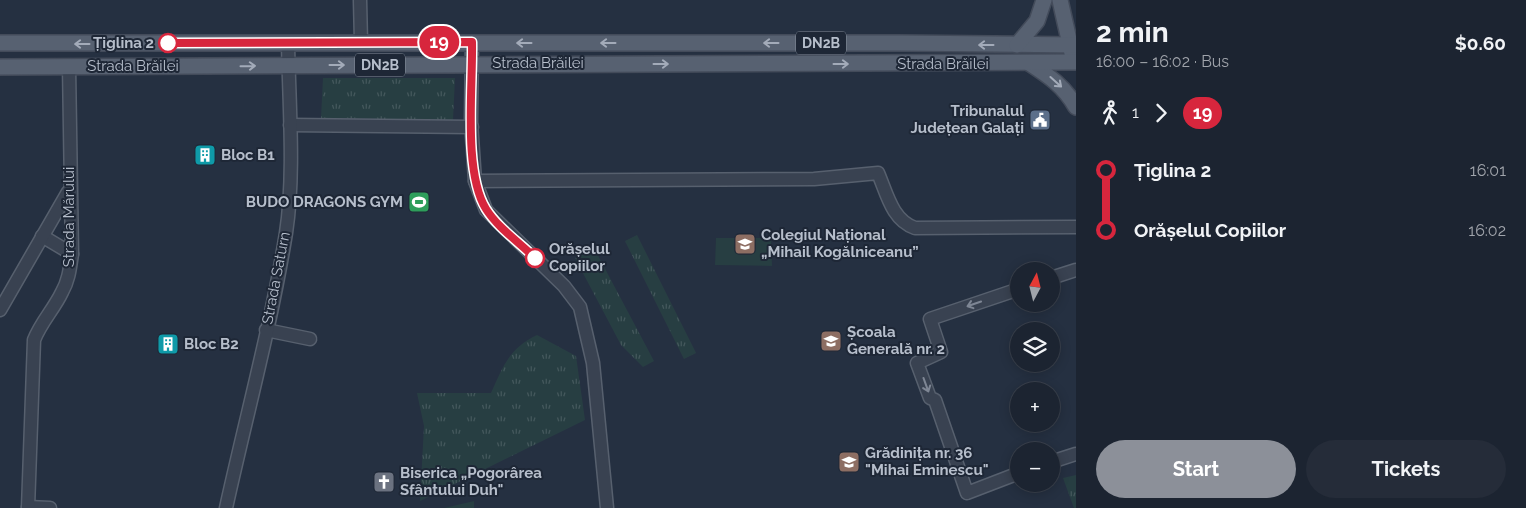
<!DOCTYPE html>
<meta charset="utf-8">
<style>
:root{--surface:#1c2431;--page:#252c39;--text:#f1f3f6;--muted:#a0a4ab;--line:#3a414d;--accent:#8c9099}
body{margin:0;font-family:Raleway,sans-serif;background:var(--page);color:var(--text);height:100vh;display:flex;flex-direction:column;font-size:19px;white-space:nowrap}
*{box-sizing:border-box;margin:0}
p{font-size:16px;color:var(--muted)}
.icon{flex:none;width:28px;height:28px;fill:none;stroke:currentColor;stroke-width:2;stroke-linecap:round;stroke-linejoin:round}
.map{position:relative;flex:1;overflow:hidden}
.sheet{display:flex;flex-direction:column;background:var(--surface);width:450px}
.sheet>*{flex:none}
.badge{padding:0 10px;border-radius:16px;font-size:18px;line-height:32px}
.needle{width:32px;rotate:7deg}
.buttons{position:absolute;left:1010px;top:262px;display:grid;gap:10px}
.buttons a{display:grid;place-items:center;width:50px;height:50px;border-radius:50%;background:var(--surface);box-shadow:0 2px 12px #0003,0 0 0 1px var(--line);font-size:25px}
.map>.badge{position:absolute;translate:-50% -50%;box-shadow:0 0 0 2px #fff}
.legs{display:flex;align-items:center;gap:8px;height:55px;padding:0 20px;font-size:16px}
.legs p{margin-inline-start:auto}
.overview{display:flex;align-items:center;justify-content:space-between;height:85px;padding:0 20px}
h1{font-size:28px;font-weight:700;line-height:38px}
.primary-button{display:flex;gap:10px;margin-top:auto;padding:10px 20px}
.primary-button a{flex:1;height:58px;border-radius:30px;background:var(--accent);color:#fff;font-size:20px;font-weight:700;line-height:58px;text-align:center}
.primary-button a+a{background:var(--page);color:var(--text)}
ul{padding:0 20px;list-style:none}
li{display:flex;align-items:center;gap:18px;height:60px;font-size:19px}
li i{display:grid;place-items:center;width:8px;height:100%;margin:0 6px;background:currentColor}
li i::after{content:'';width:12px;height:12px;margin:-6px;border:4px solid;border-radius:50%;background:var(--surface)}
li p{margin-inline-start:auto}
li:first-child i{background:linear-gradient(#0000 50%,currentColor 0)}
li:last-child i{background:linear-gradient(currentColor 50%,#0000 0)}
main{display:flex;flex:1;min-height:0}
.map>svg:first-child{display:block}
.green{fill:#273e42}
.park{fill:url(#park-tufts)}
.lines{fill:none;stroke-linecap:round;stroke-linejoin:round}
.minor-casing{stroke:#57606e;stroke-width:15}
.major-casing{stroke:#434b5a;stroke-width:18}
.minor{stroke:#394251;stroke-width:12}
.major{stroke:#576171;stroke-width:15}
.oneway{stroke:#a3abb9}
.oneway2{stroke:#7e8694}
.line-1-casing{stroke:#fff;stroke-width:11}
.line-1{stroke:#d7263d;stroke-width:8}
.stop-1-dot{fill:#fff;stroke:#d7263d;stroke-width:2.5}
.labels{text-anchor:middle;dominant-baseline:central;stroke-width:4;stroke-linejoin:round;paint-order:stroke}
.shield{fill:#1e2736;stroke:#88919e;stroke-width:1}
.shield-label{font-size:14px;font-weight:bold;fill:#b6becb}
.stop-label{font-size:15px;font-weight:bold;fill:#b6becb;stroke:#1e2736;text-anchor:end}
.street-label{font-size:15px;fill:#b6becb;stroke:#1e2736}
.poi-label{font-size:15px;font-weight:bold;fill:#b6becb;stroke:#1e2736;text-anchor:start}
</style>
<main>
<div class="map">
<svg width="1076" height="508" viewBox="0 0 1076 508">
<defs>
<pattern id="park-tufts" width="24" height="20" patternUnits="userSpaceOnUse" patternTransform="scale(1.25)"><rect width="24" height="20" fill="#273e42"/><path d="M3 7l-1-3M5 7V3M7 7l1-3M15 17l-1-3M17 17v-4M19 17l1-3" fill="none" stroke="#44585c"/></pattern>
</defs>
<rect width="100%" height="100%" fill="#253041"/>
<!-- green -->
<g class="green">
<path d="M 716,238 L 771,238 L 772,266 L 715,265 Z"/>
<path d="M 474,501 L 474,508 L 444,508 Z"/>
</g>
<!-- park -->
<g class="park">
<path d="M 323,78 L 455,78 L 453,120 L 321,118 Z"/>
<path d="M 637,235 L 696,353 L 684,359 L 625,241 Z"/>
<path d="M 594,248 L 654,361 L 643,367 L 621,345 L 575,258 Z"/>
<path d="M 537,335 L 576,356 L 585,420 L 420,501 L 424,426 L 417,393 L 491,393 C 503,367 509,348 537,335 Z"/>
<path d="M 1076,475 L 1076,508 L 1074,508 L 1063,478 Z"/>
</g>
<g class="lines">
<!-- minor casing -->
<g class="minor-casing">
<g id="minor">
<path d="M 360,0 L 361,42"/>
<path d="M 472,42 L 471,122 L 475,181 L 486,210 L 564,286 L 580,307 L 593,363 L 607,508"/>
<path d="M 290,125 L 472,127"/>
<path d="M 475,181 L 814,179 L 878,173 C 887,194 892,220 915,228 L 1076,227"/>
<path d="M 42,236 L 72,254"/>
<path d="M 1051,278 L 1076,270"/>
<path d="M 1019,289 L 930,319 L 941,352 L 917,363 L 930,398 L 935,400 L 967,493 L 1019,473"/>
<path d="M 0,310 L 68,192"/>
<path d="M 266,330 L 310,339"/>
<path d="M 1051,462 L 1076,454"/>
<path d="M 28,507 L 50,508"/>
<path d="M 28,508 L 34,340 C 41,322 54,309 62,292 C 69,280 70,267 72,254 L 69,66"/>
<path d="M 226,508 C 246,417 271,326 286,233 C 295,174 289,104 288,43"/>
</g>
</g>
<!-- major casing -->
<g class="major-casing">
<g id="major">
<path d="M 1060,0 L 1072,53"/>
<path d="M 0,43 L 900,43 L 1076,45"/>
<path d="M 1017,45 L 1037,21 L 1044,0"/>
<path d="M 1029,63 C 1049,76 1064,86 1076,107"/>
<path d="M 0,67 L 1076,62"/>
</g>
</g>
<!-- minor -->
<use href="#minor" class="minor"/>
<!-- major -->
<use href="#major" class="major"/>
</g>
<!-- one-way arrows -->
<defs><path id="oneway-shaft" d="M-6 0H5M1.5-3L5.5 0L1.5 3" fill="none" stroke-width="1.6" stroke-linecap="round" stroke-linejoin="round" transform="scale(1.25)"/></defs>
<g class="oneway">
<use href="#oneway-shaft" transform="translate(524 43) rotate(-180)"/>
<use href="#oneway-shaft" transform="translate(608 43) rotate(-180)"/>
<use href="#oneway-shaft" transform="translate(771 43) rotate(180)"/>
<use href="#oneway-shaft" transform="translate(82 44) rotate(180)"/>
<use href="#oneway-shaft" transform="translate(986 45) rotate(-180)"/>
<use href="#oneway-shaft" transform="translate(661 64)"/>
<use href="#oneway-shaft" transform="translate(841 64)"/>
<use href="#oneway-shaft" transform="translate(337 65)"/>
<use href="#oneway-shaft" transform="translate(248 66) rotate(-1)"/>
<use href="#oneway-shaft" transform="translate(1056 82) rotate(42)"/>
</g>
<g class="oneway2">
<use href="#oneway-shaft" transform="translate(974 304) rotate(161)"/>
<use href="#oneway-shaft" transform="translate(926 385) rotate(70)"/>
</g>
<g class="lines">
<!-- line-1 casing -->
<g class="line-1-casing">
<path id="line-1" d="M 168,43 L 472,42 C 473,86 463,172 486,209 C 498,228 519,242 535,258"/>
</g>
<!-- line-1 -->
<use href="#line-1" class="line-1"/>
</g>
<!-- icons -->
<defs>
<g id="civic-square" transform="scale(1.125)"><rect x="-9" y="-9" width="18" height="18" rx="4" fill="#5c6f8a" stroke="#1e2736"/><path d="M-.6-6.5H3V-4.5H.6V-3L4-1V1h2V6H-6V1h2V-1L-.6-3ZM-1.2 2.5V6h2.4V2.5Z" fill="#fff"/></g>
<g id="building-square" transform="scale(1.125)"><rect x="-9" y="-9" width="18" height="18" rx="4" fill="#0f9aa8" stroke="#1e2736"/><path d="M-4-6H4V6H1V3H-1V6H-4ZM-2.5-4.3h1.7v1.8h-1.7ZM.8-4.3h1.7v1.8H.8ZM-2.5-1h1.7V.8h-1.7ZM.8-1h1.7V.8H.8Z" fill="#fff"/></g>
<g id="stadium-square" transform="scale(1.125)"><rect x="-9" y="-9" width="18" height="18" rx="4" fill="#2e9e5b" stroke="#1e2736"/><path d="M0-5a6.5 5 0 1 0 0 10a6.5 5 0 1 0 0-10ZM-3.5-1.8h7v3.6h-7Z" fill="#fff"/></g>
<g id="university-square" transform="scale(1.125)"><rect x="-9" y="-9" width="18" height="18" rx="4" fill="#8d6e63" stroke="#1e2736"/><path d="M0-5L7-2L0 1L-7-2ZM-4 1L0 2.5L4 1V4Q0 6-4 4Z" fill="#fff"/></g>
<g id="school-square" transform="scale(1.125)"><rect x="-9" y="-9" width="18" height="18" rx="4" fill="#8d6e63" stroke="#1e2736"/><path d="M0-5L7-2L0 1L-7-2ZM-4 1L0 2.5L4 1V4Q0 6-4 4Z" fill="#fff"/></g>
<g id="church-square" transform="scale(1.125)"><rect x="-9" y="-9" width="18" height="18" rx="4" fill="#6b7280" stroke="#1e2736"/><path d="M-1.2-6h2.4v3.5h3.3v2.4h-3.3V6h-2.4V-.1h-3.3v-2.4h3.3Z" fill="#fff"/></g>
</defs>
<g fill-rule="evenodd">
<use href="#civic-square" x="1040" y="120"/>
<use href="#building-square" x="205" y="155"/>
<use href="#stadium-square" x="419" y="202"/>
<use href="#university-square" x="745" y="244"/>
<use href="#school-square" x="831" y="341"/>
<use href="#building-square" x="168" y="344"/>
<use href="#school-square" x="849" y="462"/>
<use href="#church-square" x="384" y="482"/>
</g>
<!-- markers -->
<g class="stop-1-dot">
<circle cx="168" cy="43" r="9"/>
<circle cx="535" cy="258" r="9"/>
</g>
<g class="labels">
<!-- shield labels -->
<g class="shield">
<rect x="796" y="31.5" width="50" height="23" rx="4"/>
<rect x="355" y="53.5" width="50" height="23" rx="4"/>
</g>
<g class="shield-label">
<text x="821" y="43">DN2B</text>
<text x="380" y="65">DN2B</text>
</g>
<!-- stop labels -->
<g class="stop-label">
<text x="154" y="43">Țiglina 2</text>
<text x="549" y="249" text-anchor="start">Orășelul<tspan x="549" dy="17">Copiilor</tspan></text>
</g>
<!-- street labels -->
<g class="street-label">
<text x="538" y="63">Strada Brăilei</text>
<text x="943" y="64">Strada Brăilei</text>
<text x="133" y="66">Strada Brăilei</text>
<text transform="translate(69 217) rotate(-90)">Strada Mărului</text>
<text transform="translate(276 278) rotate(-79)">Strada Saturn</text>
</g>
<!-- poi labels -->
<g class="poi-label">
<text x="1024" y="111" text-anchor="end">Tribunalul<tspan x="1024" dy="17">Județean Galați</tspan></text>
<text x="221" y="155">Bloc B1</text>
<text x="403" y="202" text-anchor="end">BUDO DRAGONS GYM</text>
<text x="761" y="235">Colegiul Național<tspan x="761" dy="17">„Mihail Kogălniceanu”</tspan></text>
<text x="847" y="332">Școala<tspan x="847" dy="17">Generală nr. 2</tspan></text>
<text x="184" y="344">Bloc B2</text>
<text x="865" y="453">Grădinița nr. 36<tspan x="865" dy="17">"Mihai Eminescu"</tspan></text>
<text x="400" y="473">Biserica „Pogorârea<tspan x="400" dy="17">Sfântului Duh"</tspan></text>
</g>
</g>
</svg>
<div class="buttons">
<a><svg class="needle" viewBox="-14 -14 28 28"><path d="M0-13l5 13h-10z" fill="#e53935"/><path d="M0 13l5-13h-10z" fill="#a0a4ab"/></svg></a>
<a><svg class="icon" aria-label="layers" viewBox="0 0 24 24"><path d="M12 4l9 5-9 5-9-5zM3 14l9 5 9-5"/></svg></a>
<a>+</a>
<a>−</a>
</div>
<b class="badge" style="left:439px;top:42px;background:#d7263d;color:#fff">19</b>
</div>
<section class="sheet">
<div class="overview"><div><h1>2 min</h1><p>16:00 – 16:02 · Bus</p></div><b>$0.60</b></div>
<div class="legs"><svg class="icon" aria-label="walk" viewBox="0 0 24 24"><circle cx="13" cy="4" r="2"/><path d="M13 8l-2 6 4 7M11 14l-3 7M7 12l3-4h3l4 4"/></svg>1<svg class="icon" aria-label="forward" viewBox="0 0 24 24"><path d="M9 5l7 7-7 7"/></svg><b class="badge" style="background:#d7263d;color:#fff">19</b></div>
<ul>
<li><i style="color:#d7263d"></i><b>Țiglina 2</b><p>16:01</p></li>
<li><i style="color:#d7263d"></i><b>Orășelul Copiilor</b><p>16:02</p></li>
</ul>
<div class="primary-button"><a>Start</a><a>Tickets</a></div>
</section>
</main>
